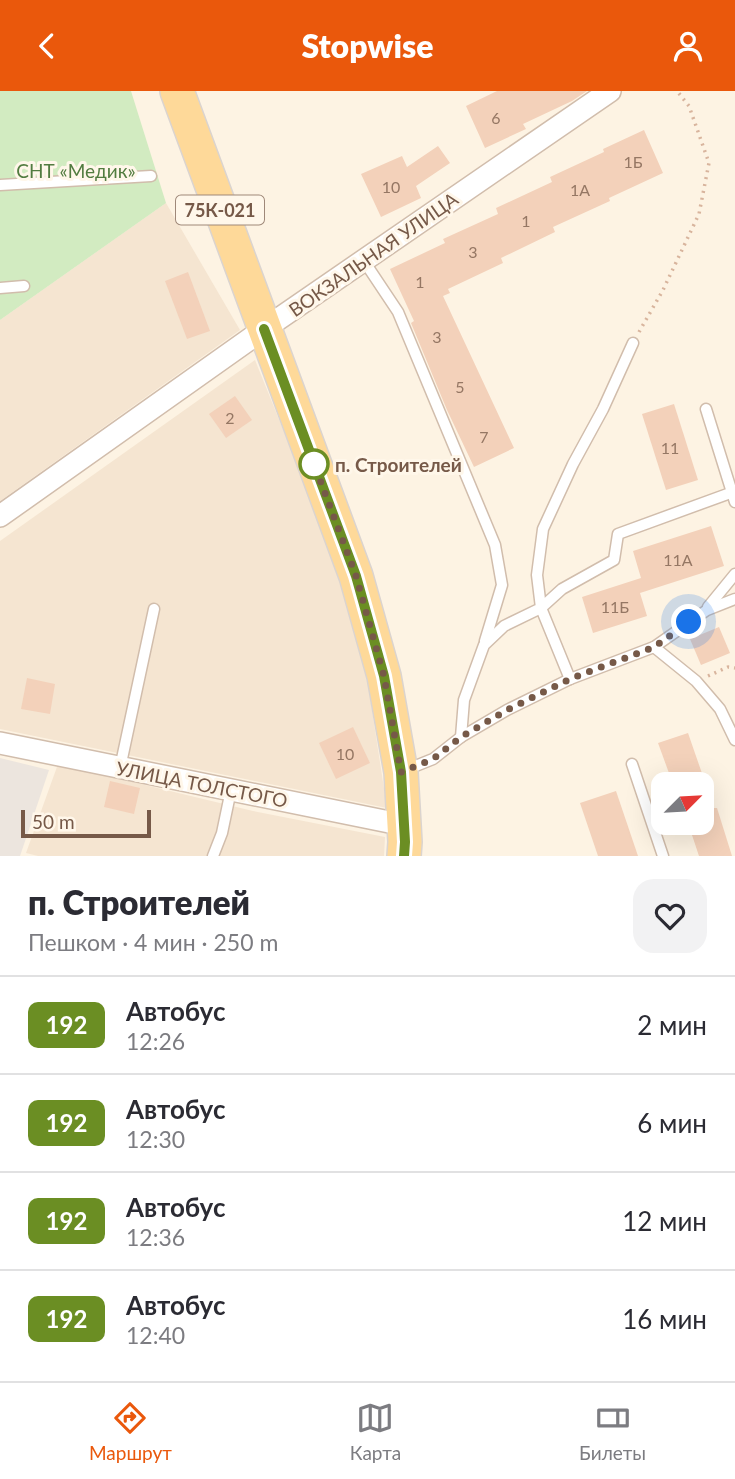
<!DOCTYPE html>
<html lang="ru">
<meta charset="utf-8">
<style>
:root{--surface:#fff;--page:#f2f2f3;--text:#2b2b33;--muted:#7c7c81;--line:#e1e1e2;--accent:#ea580c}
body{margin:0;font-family:Lato,sans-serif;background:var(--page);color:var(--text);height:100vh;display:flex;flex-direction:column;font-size:26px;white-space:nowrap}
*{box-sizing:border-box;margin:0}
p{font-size:23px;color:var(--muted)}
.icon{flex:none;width:38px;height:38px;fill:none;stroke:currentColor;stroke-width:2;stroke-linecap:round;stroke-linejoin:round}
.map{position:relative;height:765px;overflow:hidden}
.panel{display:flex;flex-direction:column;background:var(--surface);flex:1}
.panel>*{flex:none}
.badge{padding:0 14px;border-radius:10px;font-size:24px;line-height:46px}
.needle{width:46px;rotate:66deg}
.fabs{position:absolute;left:651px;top:681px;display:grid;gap:14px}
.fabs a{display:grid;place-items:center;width:63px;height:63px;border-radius:14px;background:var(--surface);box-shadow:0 7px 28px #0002;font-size:35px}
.scale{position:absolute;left:21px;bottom:18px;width:130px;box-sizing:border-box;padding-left:7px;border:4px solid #765948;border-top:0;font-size:19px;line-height:24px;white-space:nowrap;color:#765948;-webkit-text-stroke:5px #fff7ea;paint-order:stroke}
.you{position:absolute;width:35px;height:35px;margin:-18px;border:5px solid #fff;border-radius:50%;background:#1a73e8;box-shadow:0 0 0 10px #1a73e833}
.map>.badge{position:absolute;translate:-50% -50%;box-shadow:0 0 0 4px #fff}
.round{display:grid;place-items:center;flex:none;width:74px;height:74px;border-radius:21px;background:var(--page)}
.headline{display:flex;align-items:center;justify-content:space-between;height:119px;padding:0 28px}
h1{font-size:33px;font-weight:800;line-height:52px}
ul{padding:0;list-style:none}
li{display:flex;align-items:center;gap:21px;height:98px;padding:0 28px;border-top:2px solid var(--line)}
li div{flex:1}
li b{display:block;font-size:26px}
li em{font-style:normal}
li .badge{min-width:77px;font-weight:700;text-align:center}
header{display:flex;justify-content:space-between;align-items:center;height:91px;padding:0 28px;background:var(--accent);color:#fff;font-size:32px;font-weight:800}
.tabs{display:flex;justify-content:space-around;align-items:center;height:98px;border-top:2px solid var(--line);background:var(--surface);font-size:19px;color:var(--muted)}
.tabs a{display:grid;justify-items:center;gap:4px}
.tabs .current{color:var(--accent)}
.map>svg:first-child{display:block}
.residential{fill:#f5e5d1}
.industrial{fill:#ece5de}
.green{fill:#d2ebc1}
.building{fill:#f3d1ba}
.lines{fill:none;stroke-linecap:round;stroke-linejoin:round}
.lane-casing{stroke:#d1bdac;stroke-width:13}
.street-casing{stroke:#d1bdac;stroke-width:24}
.primary-casing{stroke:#dbd4cf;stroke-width:36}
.path{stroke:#d8b49d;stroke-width:3.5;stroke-dasharray:2 5;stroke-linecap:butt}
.lane{stroke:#fff;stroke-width:10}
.street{stroke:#fff;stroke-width:21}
.primary{stroke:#fed999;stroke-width:33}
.line-casing{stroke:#fff;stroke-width:16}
.line{stroke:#6b8e23;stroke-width:10}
.walk{stroke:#765948;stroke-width:7;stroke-dasharray:0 12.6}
.stop-dot{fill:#fff;stroke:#6b8e23;stroke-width:3.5}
.labels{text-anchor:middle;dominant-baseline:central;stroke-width:6;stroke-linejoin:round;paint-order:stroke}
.number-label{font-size:16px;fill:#957764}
.shield{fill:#fff7ea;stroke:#9f8879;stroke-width:2}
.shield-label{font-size:18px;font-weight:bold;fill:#765948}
.park-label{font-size:19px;fill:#527c40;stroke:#fff7ea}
.street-label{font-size:19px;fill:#765948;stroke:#fff7ea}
.stop-label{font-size:19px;font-weight:bold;fill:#765948;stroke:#fff7ea;text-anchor:start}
</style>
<header><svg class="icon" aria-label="back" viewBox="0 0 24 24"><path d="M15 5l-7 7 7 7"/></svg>Stopwise<svg class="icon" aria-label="person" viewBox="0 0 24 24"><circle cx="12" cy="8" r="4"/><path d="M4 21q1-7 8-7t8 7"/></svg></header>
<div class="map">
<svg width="735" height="765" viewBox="0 0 735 765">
<rect width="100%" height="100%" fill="#fdf3e3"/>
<!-- residential -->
<g class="residential">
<path d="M 166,112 L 240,239 L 0,410 L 0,229 Z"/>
<path d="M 255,269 L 357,521 L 387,717 L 0,638 L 0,450 Z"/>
<path d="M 58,673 L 253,720 L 385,746 L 384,765 L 38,765 L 26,762 Z"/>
</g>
<!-- industrial -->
<path class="industrial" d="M 0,667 L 49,679 L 20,765 L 0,765 Z"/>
<!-- green -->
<path class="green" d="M 0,0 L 131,0 L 166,112 L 0,229 Z"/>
<!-- building -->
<g class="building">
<path d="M 497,0 L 587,0 L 572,10 L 523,33 L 526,38 L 485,57 L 466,15 Z"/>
<path d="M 644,39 L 663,82 L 609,107 L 610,110 L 553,136 L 555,141 L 501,167 L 503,172 L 448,198 L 450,202 L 443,205 L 514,357 L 474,376 L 447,319 L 411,232 L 414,230 L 390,178 L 445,152 L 443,148 L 498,123 L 496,117 L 552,91 L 550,86 L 604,61 L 603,58 Z"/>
<path d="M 438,55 L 450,72 L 416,95 L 421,107 L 381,126 L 361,83 L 402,65 L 407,76 Z"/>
<path d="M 188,181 L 210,240 L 187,248 L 165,190 Z"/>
<path d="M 235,305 L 252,329 L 226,347 L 209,323 Z"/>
<path d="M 674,313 L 698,389 L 666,399 L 642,323 Z"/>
<path d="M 711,435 L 724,475 L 640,502 L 647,525 L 593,542 L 582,506 L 641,487 L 633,460 Z"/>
<path d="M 719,536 L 730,562 L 701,574 L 690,548 Z"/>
<path d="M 27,587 L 55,593 L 50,623 L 21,618 Z"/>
<path d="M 353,636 L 370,672 L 336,688 L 319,652 Z"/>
<path d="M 688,642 L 714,717 L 717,717 L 732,765 L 699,765 L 688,732 L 702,732 L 702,693 L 673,693 L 658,652 Z"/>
<path d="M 110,690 L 140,697 L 134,723 L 104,716 Z"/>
<path d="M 616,700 L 638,765 L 598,765 L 580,712 Z"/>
</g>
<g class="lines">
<!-- lane casing -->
<g class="lane-casing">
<g id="lane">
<path d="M 0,94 L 151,85"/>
<path d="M 364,170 L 398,221 L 495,454 L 502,494 L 485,550"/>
<path d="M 0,197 L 24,195"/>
<path d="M 706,318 L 735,411"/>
<path d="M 708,516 L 735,483"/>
<path d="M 654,556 L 696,590 L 720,618 L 735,649"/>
<path d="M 570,588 L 541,517 L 562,498 L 614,469 L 618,443 L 733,401"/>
<path d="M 461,646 L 464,609 L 484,554 L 504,535 L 541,517 L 537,484 L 543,438 L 573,373 L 603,318 L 633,252"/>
<path d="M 632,673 L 663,765"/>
<path d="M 120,677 L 154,518"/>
<path d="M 403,680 L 433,668 L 461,646 L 507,619 L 570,588 L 654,556 L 707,519 L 735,508"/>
<path d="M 213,765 L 222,742 L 231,699"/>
</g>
</g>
<!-- street casing -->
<g class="street-casing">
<g id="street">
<path d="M 0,425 L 264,238 L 610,0"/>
<path d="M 0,652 L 404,734"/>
</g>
</g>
<!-- primary casing -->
<g class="primary-casing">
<path id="primary" d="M 177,0 L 356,485 L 384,585 L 401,681 L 405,751 L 404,765"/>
</g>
<!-- path -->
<g class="path">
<path d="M 639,241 L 663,199 L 699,123 L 709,72 L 689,15 L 677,0"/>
<path d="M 708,585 L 728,576 L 735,577"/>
</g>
<!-- lane -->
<use href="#lane" class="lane"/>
<!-- street -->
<use href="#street" class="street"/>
<!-- primary -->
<use href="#primary" class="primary"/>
</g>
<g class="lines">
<!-- line casing -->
<g class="line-casing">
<path id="line" d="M 264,238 L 356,485 L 384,585 L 401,681 L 405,751 L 404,765"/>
</g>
<!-- line -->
<use href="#line" class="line"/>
<!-- walk -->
<path class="walk" d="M 314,373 L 313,370 L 356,485 L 384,585 L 401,681 L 433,668 L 461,646 L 507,619 L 570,588 L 654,556 L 689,531"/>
</g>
<!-- markers -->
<circle class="stop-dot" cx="314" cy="373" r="14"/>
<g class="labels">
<!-- number labels -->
<g class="number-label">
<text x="496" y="26">6</text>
<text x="633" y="70">1Б</text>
<text x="391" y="95">10</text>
<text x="580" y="98">1А</text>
<text x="526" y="129">1</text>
<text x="473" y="160">3</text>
<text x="420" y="190">1</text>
<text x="437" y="245">3</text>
<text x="460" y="295">5</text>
<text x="230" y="326">2</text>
<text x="484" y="345">7</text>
<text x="670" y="356">11</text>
<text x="678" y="468">11А</text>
<text x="615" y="515">11Б</text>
<text x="345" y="662">10</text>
</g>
<!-- shield labels -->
<rect class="shield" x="176" y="104.5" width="88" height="29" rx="5"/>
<g class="shield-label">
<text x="220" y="119">75К-021</text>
</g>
<!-- park labels -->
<g class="park-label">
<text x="76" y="79">СНТ «Медик»</text>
</g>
<!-- street labels -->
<g class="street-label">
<text transform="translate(373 163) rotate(-35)">ВОКЗАЛЬНАЯ УЛИЦА</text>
<text transform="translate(202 693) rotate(11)">УЛИЦА ТОЛСТОГО</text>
</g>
<!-- stop labels -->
<g class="stop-label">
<text x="335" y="373">п. Строителей</text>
</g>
</g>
</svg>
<div class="fabs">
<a><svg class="needle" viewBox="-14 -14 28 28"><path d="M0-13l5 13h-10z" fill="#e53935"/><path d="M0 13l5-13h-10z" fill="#7c7c81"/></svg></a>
</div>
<div class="scale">50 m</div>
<div class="you" style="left:689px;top:531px"></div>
</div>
<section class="panel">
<div class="headline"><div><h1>п. Строителей</h1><p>Пешком · 4 мин · 250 m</p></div><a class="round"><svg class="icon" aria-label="heart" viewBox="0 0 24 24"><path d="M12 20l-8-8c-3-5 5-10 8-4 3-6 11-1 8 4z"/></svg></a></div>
<ul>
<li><span class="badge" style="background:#6b8e23;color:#fff">192</span><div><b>Автобус</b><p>12:26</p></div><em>2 мин</em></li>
<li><span class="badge" style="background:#6b8e23;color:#fff">192</span><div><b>Автобус</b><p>12:30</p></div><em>6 мин</em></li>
<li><span class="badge" style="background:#6b8e23;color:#fff">192</span><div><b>Автобус</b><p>12:36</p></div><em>12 мин</em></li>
<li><span class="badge" style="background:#6b8e23;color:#fff">192</span><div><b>Автобус</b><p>12:40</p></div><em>16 мин</em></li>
</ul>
</section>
<nav class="tabs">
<a class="current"><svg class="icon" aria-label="directions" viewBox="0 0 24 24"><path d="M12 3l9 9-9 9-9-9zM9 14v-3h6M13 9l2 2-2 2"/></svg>Маршрут</a>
<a><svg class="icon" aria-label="map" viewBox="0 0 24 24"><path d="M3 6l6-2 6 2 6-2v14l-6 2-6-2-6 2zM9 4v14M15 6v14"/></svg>Карта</a>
<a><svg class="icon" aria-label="tickets" viewBox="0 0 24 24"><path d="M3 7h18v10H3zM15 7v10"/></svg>Билеты</a>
</nav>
